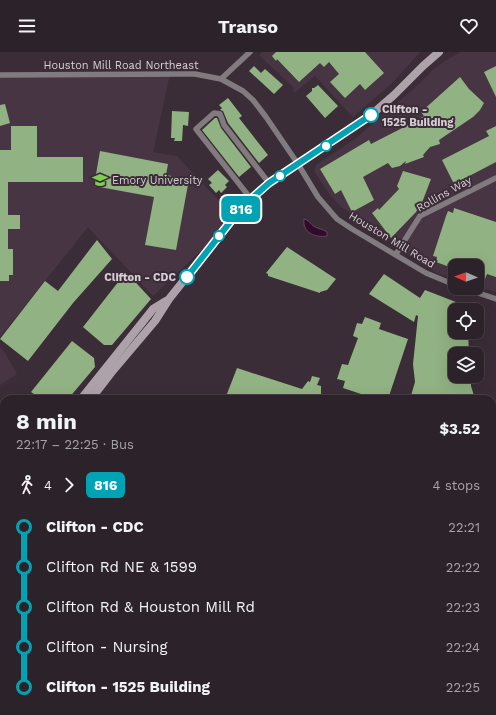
<!DOCTYPE html>
<meta charset="utf-8">
<style>
:root{--surface:#2c2229;--page:#382f35;--text:#f1f3f6;--muted:#a6a4a8;--line:#483f46}
body{margin:0;font-family:"Work Sans",sans-serif;background:var(--page);color:var(--text);height:100vh;display:flex;flex-direction:column;font-size:15px;white-space:nowrap}
*{box-sizing:border-box;margin:0}
p{font-size:13px;color:var(--muted)}
.icon{flex:none;width:22px;height:22px;fill:none;stroke:currentColor;stroke-width:2;stroke-linecap:round;stroke-linejoin:round}
.map{position:relative;flex:1;overflow:hidden}
.side{position:absolute;left:0px;top:343px;width:496px;height:320px;display:flex;flex-direction:column;background:var(--surface);border-radius:12px 12px 0 0;box-shadow:0 4px 16px #0002,0 0 0 1px var(--line)}
.side>*{flex:none}
.badge{padding:0 8px;border-radius:6px;font-size:14px;line-height:26px}
.needle{width:26px;rotate:272deg}
.buttons{position:absolute;left:448px;top:207px;display:grid;gap:8px}
.buttons a{display:grid;place-items:center;width:36px;height:36px;border-radius:8px;background:var(--surface);box-shadow:0 4px 16px #0002,0 0 0 1px var(--line);font-size:20px}
.map>.badge{position:absolute;translate:-50% -50%;box-shadow:0 0 0 2px #fff}
.legs{display:flex;align-items:center;gap:6px;height:44px;padding:0 16px;font-size:13px}
.legs p{margin-inline-start:auto}
.headline{display:flex;align-items:center;justify-content:space-between;height:68px;padding:0 16px}
h1{font-size:22px;font-weight:700;line-height:30px}
ul{padding:0 16px;list-style:none}
li{display:flex;align-items:center;gap:14px;height:40px;font-size:15px}
li i{display:grid;place-items:center;width:6px;height:100%;margin:0 5px;background:currentColor}
li i::after{content:'';width:10px;height:10px;margin:-5px;border:3px solid;border-radius:50%;background:var(--surface)}
li p{margin-inline-start:auto}
li:first-child i{background:linear-gradient(#0000 50%,currentColor 0)}
li:last-child i{background:linear-gradient(currentColor 50%,#0000 0)}
header{display:flex;justify-content:space-between;align-items:center;height:52px;padding:0 16px;background:var(--surface);font-size:18px;font-weight:700}
.map>svg:first-child{display:block}
.built{fill:#483543}
.water{fill:#310b2a;stroke:#63465d}
.lines{fill:none;stroke-linecap:round;stroke-linejoin:round}
.stream{stroke:#63465d;stroke-width:2}
.building{fill:#91b282}
.street{stroke:#817a7f;stroke-width:5.5}
.secondary{stroke:#aea2aa;stroke-width:8}
.rail-casing{stroke:#a0969d;stroke-width:3.5}
.rail{stroke:#3b2d37;stroke-width:2;stroke-dasharray:6;stroke-linecap:butt}
.line-1-casing{stroke:#fff;stroke-width:9}
.line-1{stroke:#00a3b4;stroke-width:6}
.stop-1-dot{fill:#fff;stroke:#00a3b4;stroke-width:2}
.labels{text-anchor:middle;dominant-baseline:central;stroke-width:4;stroke-linejoin:round;paint-order:stroke}
.street-label{font-size:11px;fill:#d8cfd5;stroke:#3b2d37}
.stop-label{font-size:11px;font-weight:bold;fill:#d8cfd5;stroke:#3b2d37;text-anchor:start}
.poi-label{font-size:11px;fill:#d8cfd5;stroke:#3b2d37;text-anchor:start}
</style>
<header><svg class="icon" aria-label="menu" viewBox="0 0 24 24"><path d="M4 6h16M4 12h16M4 18h16"/></svg>Transo<svg class="icon" aria-label="heart" viewBox="0 0 24 24"><path d="M12 20l-8-8c-3-5 5-10 8-4 3-6 11-1 8 4z"/></svg></header>
<div class="map">
<svg width="496" height="663" viewBox="0 0 496 663">
<rect width="100%" height="100%" fill="#3b2d37"/>
<!-- built -->
<g class="built">
<path d="M 262,0 L 420,0 L 392,31 L 353,65 L 315,24 L 294,41 L 293,35 L 259,3 Z"/>
<path d="M 461,0 L 496,0 L 496,240 L 477,235 L 477,214 L 455,214 L 455,227 L 437,221 L 416,209 L 389,186 L 341,155 L 330,143 L 314,119 L 316,113 L 355,87 L 418,33 L 434,17 L 445,9 Z"/>
<path d="M 170,22 L 153,100 L 177,104 L 235,166 L 153,244 L 88,175 L 0,285 L 0,23 Z"/>
<path d="M 0,295 L 5,301 L 17,322 L 0,333 Z"/>
<path d="M 496,456 L 496,663 L 369,663 L 373,659 L 492,659 L 492,465 Z"/>
<path d="M 31,659 L 177,659 L 188,663 L 30,663 Z"/>
</g>
<!-- water -->
<path class="water" d="M 304,167 C 309,168 310,172 315,175 C 319,177 323,177 327,180 L 327,184 C 316,186 302,181 304,167 Z"/>
<g class="lines">
<!-- stream -->
<path class="stream" d="M 402,659 L 403,663"/>
</g>
<!-- building -->
<g class="building">
<path d="M 276,0 L 365,0 L 384,21 L 365,38 L 360,32 L 345,46 L 330,30 L 339,22 L 329,10 L 324,15 L 320,11 L 299,30 L 277,7 L 276,9 L 272,4 Z"/>
<path d="M 254,14 L 261,21 L 265,17 L 283,33 L 274,42 L 249,19 Z"/>
<path d="M 496,14 L 496,45 L 484,20 Z"/>
<path d="M 460,25 L 469,37 L 484,51 L 480,58 L 473,65 L 439,88 L 440,92 L 430,95 L 423,103 L 424,105 L 405,112 L 406,109 L 400,114 L 392,116 L 388,111 L 363,125 L 374,148 L 352,160 L 341,138 L 335,142 L 320,117 L 369,88 L 371,92 L 416,69 L 424,64 L 421,60 Z"/>
<path d="M 318,33 L 338,54 L 325,66 L 306,44 L 312,39 L 312,36 L 314,36 Z"/>
<path d="M 228,46 L 242,64 L 239,66 L 268,103 L 259,111 L 228,71 L 223,59 L 220,58 L 222,56 L 219,53 Z"/>
<path d="M 5,52 L 10,71 L 0,74 L 0,53 Z"/>
<path d="M 172,59 L 189,60 L 188,74 L 183,73 L 182,89 L 174,89 L 175,86 L 171,86 Z"/>
<path d="M 215,66 L 217,66 L 221,76 L 251,115 L 239,125 L 202,78 Z"/>
<path d="M 11,74 L 37,74 L 37,105 L 83,105 L 83,130 L 8,130 L 8,163 L 20,163 L 20,177 L 8,177 L 8,197 L 13,197 L 13,223 L 9,223 L 9,229 L 0,229 L 0,98 L 11,98 Z"/>
<path d="M 496,74 L 496,110 L 454,132 L 442,108 L 489,84 L 486,79 Z"/>
<path d="M 100,99 L 168,112 L 166,123 L 189,127 L 176,198 L 145,193 L 154,145 L 94,134 Z"/>
<path d="M 218,118 L 229,129 L 225,133 L 227,135 L 221,141 L 219,138 L 216,141 L 209,133 L 212,131 L 208,127 Z"/>
<path d="M 403,119 L 431,127 L 423,148 L 416,160 L 391,186 L 372,161 L 378,156 L 379,158 L 399,137 L 397,134 Z"/>
<path d="M 454,156 L 496,170 L 496,225 L 487,222 L 485,227 L 477,224 L 477,214 L 455,214 L 455,217 L 436,210 L 437,205 L 433,204 L 446,164 L 448,159 L 453,161 Z"/>
<path d="M 97,188 L 112,207 L 73,251 L 28,309 L 0,287 L 45,229 L 58,239 Z"/>
<path d="M 287,195 L 336,227 L 327,238 L 320,240 L 320,241 L 268,224 L 268,222 L 266,221 Z"/>
<path d="M 126,220 L 151,247 L 112,293 L 104,293 L 83,275 Z"/>
<path d="M 384,222 L 420,246 L 425,238 L 461,252 L 463,258 L 455,258 L 455,280 L 468,280 L 469,302 L 455,302 L 455,324 L 471,324 L 471,334 L 475,347 L 410,347 L 415,330 L 413,312 L 418,264 L 416,263 L 414,270 L 369,242 Z"/>
<path d="M 365,265 L 381,271 L 379,277 L 408,287 L 388,347 L 376,347 L 343,336 L 345,329 L 337,327 L 342,312 L 348,313 L 358,286 L 353,284 L 357,271 L 362,272 Z"/>
<path d="M 72,289 L 94,306 L 95,315 L 68,347 L 41,347 L 31,340 Z"/>
<path d="M 237,316 L 302,337 L 308,329 L 310,330 L 312,324 L 320,326 L 317,333 L 321,334 L 321,347 L 225,347 Z"/>
</g>
<g class="lines">
<!-- street -->
<g class="street">
<path d="M 0,23 L 183,22 L 195,22 L 221,27 L 243,39 L 253,48 L 266,65 L 298,112 L 318,145 L 337,167 L 352,177 L 426,221 L 455,233"/>
<path d="M 221,27 L 250,0"/>
<path d="M 251,147 L 196,77 L 214,61 L 220,62 L 224,73 L 269,131"/>
<path d="M 396,202 L 420,164 L 496,126"/>
<path d="M 463,236 L 496,247"/>
<path d="M 14,347 L 21,347"/>
<path d="M 0,354 L 4,351"/>
<path d="M 0,410 L 4,360"/>
<path d="M 0,558 L 4,559"/>
<path d="M 492,613 L 496,606"/>
<path d="M 461,663 L 464,659"/>
</g>
<!-- secondary -->
<g class="secondary">
<path d="M 81,347 L 153,257 L 166,249"/>
<path d="M 91,347 L 111,321 L 155,269 L 169,247 L 246,151 L 269,131 L 371,63 L 394,43 L 423,14 L 439,0"/>
<path d="M 19,663 L 20,659"/>
</g>
<!-- rail casing -->
<g class="rail-casing">
<g id="rail">
<path d="M 492,429 L 496,421"/>
<path d="M 351,663 L 354,659"/>
</g>
</g>
<!-- rail -->
<use href="#rail" class="rail"/>
</g>
<g class="lines">
<!-- line-1 casing -->
<g class="line-1-casing">
<path id="line-1" d="M 187,225 L 234,165 L 252,146 L 269,131 L 371,63"/>
</g>
<!-- line-1 -->
<use href="#line-1" class="line-1"/>
</g>
<!-- icons -->
<defs>
<g id="university-bare" transform="scale(1.2)"><path d="M0-5L7-2L0 1L-7-2ZM-4 1L0 2.5L4 1V4Q0 6-4 4Z" fill="#7fd052" stroke="#3b2d37" stroke-width="2.5" paint-order="stroke"/></g>
</defs>
<g fill-rule="evenodd">
<use href="#university-bare" x="100" y="128"/>
</g>
<!-- markers -->
<g class="stop-1-dot">
<circle cx="371" cy="63" r="7"/>
<circle cx="326" cy="94" r="5"/>
<circle cx="280" cy="124" r="5"/>
<circle cx="219" cy="184" r="5"/>
<circle cx="187" cy="225" r="7"/>
</g>
<g class="labels">
<!-- street labels -->
<g class="street-label">
<text x="121" y="13">Houston Mill Road Northeast</text>
<text transform="translate(444 142) rotate(-29)">Rollins Way</text>
<text transform="translate(392 188) rotate(31)">Houston Mill Road</text>
</g>
<!-- stop labels -->
<g class="stop-label">
<text x="382" y="57">Clifton -<tspan x="382" dy="13">1525 Building</tspan></text>
<text x="176" y="225" text-anchor="end">Clifton - CDC</text>
</g>
<!-- poi labels -->
<g class="poi-label">
<text x="112" y="128">Emory University</text>
</g>
</g>
</svg>
<div class="buttons">
<a><svg class="needle" viewBox="-14 -14 28 28"><path d="M0-13l5 13h-10z" fill="#e53935"/><path d="M0 13l5-13h-10z" fill="#a6a4a8"/></svg></a>
<a><svg class="icon" aria-label="locate" viewBox="0 0 24 24"><circle cx="12" cy="12" r="6"/><path d="M12 2v4M12 18v4M2 12h4M18 12h4"/></svg></a>
<a><svg class="icon" aria-label="layers" viewBox="0 0 24 24"><path d="M12 4l9 5-9 5-9-5zM3 14l9 5 9-5"/></svg></a>
</div>
<b class="badge" style="left:241px;top:157px;background:#00a3b4;color:#fff">816</b>
<section class="side">
<div class="headline"><div><h1>8 min</h1><p>22:17 – 22:25 · Bus</p></div><b>$3.52</b></div>
<div class="legs"><svg class="icon" aria-label="walk" viewBox="0 0 24 24"><circle cx="13" cy="4" r="2"/><path d="M13 8l-2 6 4 7M11 14l-3 7M7 12l3-4h3l4 4"/></svg>4<svg class="icon" aria-label="forward" viewBox="0 0 24 24"><path d="M9 5l7 7-7 7"/></svg><b class="badge" style="background:#00a3b4;color:#fff">816</b><p>4 stops</p></div>
<ul>
<li><i style="color:#00a3b4"></i><b>Clifton - CDC</b><p>22:21</p></li>
<li><i style="color:#00a3b4"></i><span>Clifton Rd NE &amp; 1599</span><p>22:22</p></li>
<li><i style="color:#00a3b4"></i><span>Clifton Rd &amp; Houston Mill Rd</span><p>22:23</p></li>
<li><i style="color:#00a3b4"></i><span>Clifton - Nursing</span><p>22:24</p></li>
<li><i style="color:#00a3b4"></i><b>Clifton - 1525 Building</b><p>22:25</p></li>
</ul>
</section>
</div>
